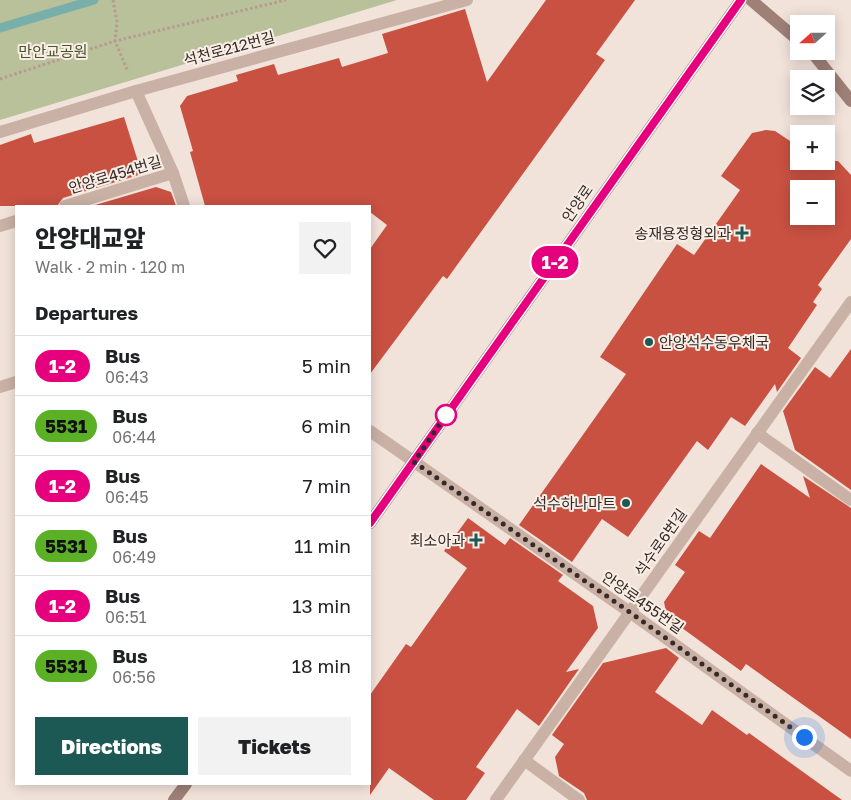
<!DOCTYPE html>
<meta charset="utf-8">
<style>
:root{--surface:#fff;--page:#f2f2f2;--text:#202124;--muted:#757577;--line:#e0e0e0;--accent:#1c5854}
body{margin:0;font-family:"Golos Text","Noto Sans KR",sans-serif;background:var(--page);color:var(--text);height:100vh;display:flex;flex-direction:column;font-size:19px;white-space:nowrap}
*{box-sizing:border-box;margin:0}
p{font-size:16px;color:var(--muted)}
.icon{flex:none;width:28px;height:28px;fill:none;stroke:currentColor;stroke-width:2;stroke-linecap:round;stroke-linejoin:round}
.map{position:relative;flex:1;overflow:hidden}
.details{position:absolute;left:15px;top:205px;width:356px;height:580px;display:flex;flex-direction:column;background:var(--surface);border-radius:0px;box-shadow:0 2px 12px #0003}
.details>*{flex:none}
.badge{padding:0 10px;border-radius:16px;font-size:18px;line-height:32px}
.needle{width:32px;rotate:249deg}
.buttons{position:absolute;left:790px;top:15px;display:grid;gap:10px}
.buttons a{display:grid;place-items:center;width:45px;height:45px;border-radius:0px;background:var(--surface);box-shadow:0 2px 12px #0003;font-size:25px}
.you{position:absolute;width:25px;height:25px;margin:-12px;border:4px solid #fff;border-radius:50%;background:#1a73e8;box-shadow:0 0 0 8px #1a73e833}
.map>.badge{position:absolute;translate:-50% -50%;box-shadow:0 0 0 2px #fff}
h2{padding:0 20px;font-size:19px;line-height:45px}
.round{display:grid;place-items:center;flex:none;width:52px;height:52px;border-radius:0px;background:var(--page)}
.headline{display:flex;align-items:center;justify-content:space-between;height:85px;padding:0 20px}
h1{font-size:24px;font-weight:800;line-height:38px}
.cta{display:flex;gap:10px;margin-top:auto;padding:10px 20px}
.cta a{flex:1;height:58px;border-radius:0px;background:var(--accent);color:#fff;font-size:20px;font-weight:800;line-height:58px;text-align:center}
.cta a+a{background:var(--page);color:var(--text)}
ul{padding:0;list-style:none}
li{display:flex;align-items:center;gap:15px;height:60px;padding:0 20px;border-top:1px solid var(--line)}
li div{flex:1}
li b{display:block;font-size:19px}
li em{font-style:normal}
li .badge{min-width:55px;font-weight:700;text-align:center}
.map>svg:first-child{display:block}
.green{fill:#b9c19a}
.lines{fill:none;stroke-linecap:round;stroke-linejoin:round}
.stream{stroke:#78afaa;stroke-width:9}
.building{fill:#c85142;fill-rule:evenodd}
.path{stroke:#b69b90;stroke-width:3;stroke-dasharray:2.5 2.5;stroke-linecap:butt}
.street{stroke:#cab1a6;stroke-width:12}
.secondary{stroke:#9e8077;stroke-width:12}
.line-casing{stroke:#fff;stroke-width:11}
.line{stroke:#e6007e;stroke-width:8}
.walk{stroke:#362a27;stroke-width:5;stroke-dasharray:0 9}
.poi-dot{fill:#1c5854;stroke:#f9eee6;stroke-width:2}
.stop-dot{fill:#fff;stroke:#e6007e;stroke-width:2.5}
.labels{text-anchor:middle;dominant-baseline:central;stroke-width:4;stroke-linejoin:round;paint-order:stroke}
.street-label{font-size:15px;fill:#362a27;stroke:#f9eee6}
.park-label{font-size:15px;fill:#4a542a;stroke:#f9eee6}
.poi-label{font-size:15px;fill:#362a27;stroke:#f9eee6;text-anchor:end}
</style>
<div class="map">
<svg width="851" height="800" viewBox="0 0 851 800">
<rect width="100%" height="100%" fill="#f2e3da"/>
<!-- green -->
<path class="green" d="M 0,0 L 397,0 L 0,120 Z"/>
<g class="lines">
<!-- stream -->
<path class="stream" d="M 0,28 L 94,0"/>
</g>
<!-- building -->
<g class="building">
<path d="M 546,0 L 635,0 L 596,54 L 605,60 L 447,279 L 443,276 L 370,374 L 370,249 L 387,225 L 370,212 L 370,206 L 205,206 L 190,152 L 193,151 L 180,106 L 187,96 L 238,81 L 236,75 L 274,64 L 278,75 L 339,58 L 342,67 L 388,53 L 382,34 L 465,9 L 487,82 Z"/>
<path d="M 124,117 L 142,174 L 63,198 L 57,206 L 0,206 L 0,145 L 31,134 L 34,143 Z"/>
<path d="M 766,130 L 775,131 L 799,147 L 799,161 L 838,161 L 851,175 L 851,239 L 818,285 L 822,289 L 813,302 L 817,305 L 788,348 L 801,358 L 777,392 L 775,384 L 745,426 L 731,417 L 708,450 L 697,441 L 628,537 L 602,519 L 572,562 L 519,525 L 626,374 L 600,357 L 677,244 L 694,255 L 740,190 L 721,176 L 752,133 ZM 799,189 L 826,189 L 826,216 L 799,216 Z"/>
<path d="M 156,187 L 171,192 L 176,206 L 92,206 Z"/>
<path d="M 851,349 L 851,490 L 795,450 L 783,411 L 815,367 L 830,378 Z"/>
<path d="M 761,464 L 810,498 L 803,476 L 851,508 L 851,739 L 746,664 L 741,671 L 667,617 L 664,602 L 685,572 L 675,565 L 699,531 L 710,538 Z"/>
<path d="M 468,518 L 505,545 L 510,538 L 563,575 L 558,581 L 593,606 L 598,628 L 566,672 L 579,669 L 539,726 L 517,709 L 476,767 L 485,773 L 466,800 L 434,800 L 389,768 L 370,795 L 370,695 L 406,644 L 411,647 L 467,568 L 444,551 Z"/>
<path d="M 666,648 L 679,658 L 655,692 L 702,725 L 712,710 L 747,735 L 749,733 L 842,800 L 587,800 L 584,793 L 559,776 L 555,757 L 564,744 L 552,735 L 603,663 Z"/>
</g>
<g class="lines">
<!-- path -->
<g class="path">
<path d="M 113,0 L 117,22 L 115,41 L 128,72"/>
<path d="M 0,79 L 115,41 L 286,0"/>
</g>
<!-- street -->
<g class="street">
<path d="M 136,91 L 173,173 L 184,206"/>
<path d="M 0,132 L 136,91 L 467,0"/>
<path d="M 65,206 L 173,173"/>
<path d="M 0,226 L 16,221"/>
<path d="M 0,387 L 16,382"/>
<path d="M 370,431 L 631,613 L 851,771"/>
<path d="M 757,433 L 851,500"/>
<path d="M 524,760 L 579,800"/>
<path d="M 496,800 L 851,302"/>
</g>
<!-- secondary -->
<g class="secondary">
<path d="M 751,0 L 799,41"/>
<path d="M 811,51 L 851,101"/>
<path d="M 370,523 L 741,0"/>
<path d="M 174,800 L 186,784"/>
</g>
</g>
<g class="lines">
<!-- line casing -->
<g class="line-casing">
<path id="line" d="M 370,523 L 741,0"/>
</g>
<!-- line -->
<use href="#line" class="line"/>
<!-- walk -->
<path class="walk" d="M 446,415 L 450,409 L 414,462 L 631,613 L 804,737"/>
</g>
<!-- markers -->
<g class="poi-dot">
<path d="M739.5 225.5h5v5h5v5h-5v5h-5v-5h-5v-5h5z"/>
<circle cx="649" cy="342" r="5"/>
<circle cx="626" cy="503" r="5"/>
<path d="M473.5 532.5h5v5h5v5h-5v5h-5v-5h-5v-5h5z"/>
</g>
<circle class="stop-dot" cx="446" cy="415" r="10"/>
<g class="labels">
<!-- street labels -->
<g class="street-label">
<text transform="translate(229 48) rotate(-15)">석천로212번길</text>
<text transform="translate(115 174) rotate(-17)">안양로454번길</text>
<text transform="translate(577 203) rotate(-55)">안양로</text>
<text transform="translate(660 542) rotate(-55)">석수로6번길</text>
<text transform="translate(643 602) rotate(35)">안양로455번길</text>
</g>
<!-- park labels -->
<g class="park-label">
<text x="53" y="51">만안교공원</text>
</g>
<!-- poi labels -->
<g class="poi-label">
<text x="731" y="233">송재용정형외과</text>
<text x="659" y="342" text-anchor="start">안양석수동우체국</text>
<text x="616" y="503">석수하나마트</text>
<text x="465" y="540">최소아과</text>
</g>
</g>
</svg>
<div class="buttons">
<a><svg class="needle" viewBox="-14 -14 28 28"><path d="M0-13l5 13h-10z" fill="#e53935"/><path d="M0 13l5-13h-10z" fill="#757577"/></svg></a>
<a><svg class="icon" aria-label="layers" viewBox="0 0 24 24"><path d="M12 4l9 5-9 5-9-5zM3 14l9 5 9-5"/></svg></a>
<a>+</a>
<a>−</a>
</div>
<div class="you" style="left:804px;top:737px"></div>
<b class="badge" style="left:555px;top:262px;background:#e6007e;color:#fff">1-2</b>
<section class="details">
<div class="headline"><div><h1>안양대교앞</h1><p>Walk · 2 min · 120 m</p></div><a class="round"><svg class="icon" aria-label="heart" viewBox="0 0 24 24"><path d="M12 20l-8-8c-3-5 5-10 8-4 3-6 11-1 8 4z"/></svg></a></div>
<h2>Departures</h2>
<ul>
<li><span class="badge" style="background:#e6007e;color:#fff">1-2</span><div><b>Bus</b><p>06:43</p></div><em>5 min</em></li>
<li><span class="badge" style="background:#5bb025;color:#111">5531</span><div><b>Bus</b><p>06:44</p></div><em>6 min</em></li>
<li><span class="badge" style="background:#e6007e;color:#fff">1-2</span><div><b>Bus</b><p>06:45</p></div><em>7 min</em></li>
<li><span class="badge" style="background:#5bb025;color:#111">5531</span><div><b>Bus</b><p>06:49</p></div><em>11 min</em></li>
<li><span class="badge" style="background:#e6007e;color:#fff">1-2</span><div><b>Bus</b><p>06:51</p></div><em>13 min</em></li>
<li><span class="badge" style="background:#5bb025;color:#111">5531</span><div><b>Bus</b><p>06:56</p></div><em>18 min</em></li>
</ul>
<div class="cta"><a>Directions</a><a>Tickets</a></div>
</section>
</div>
